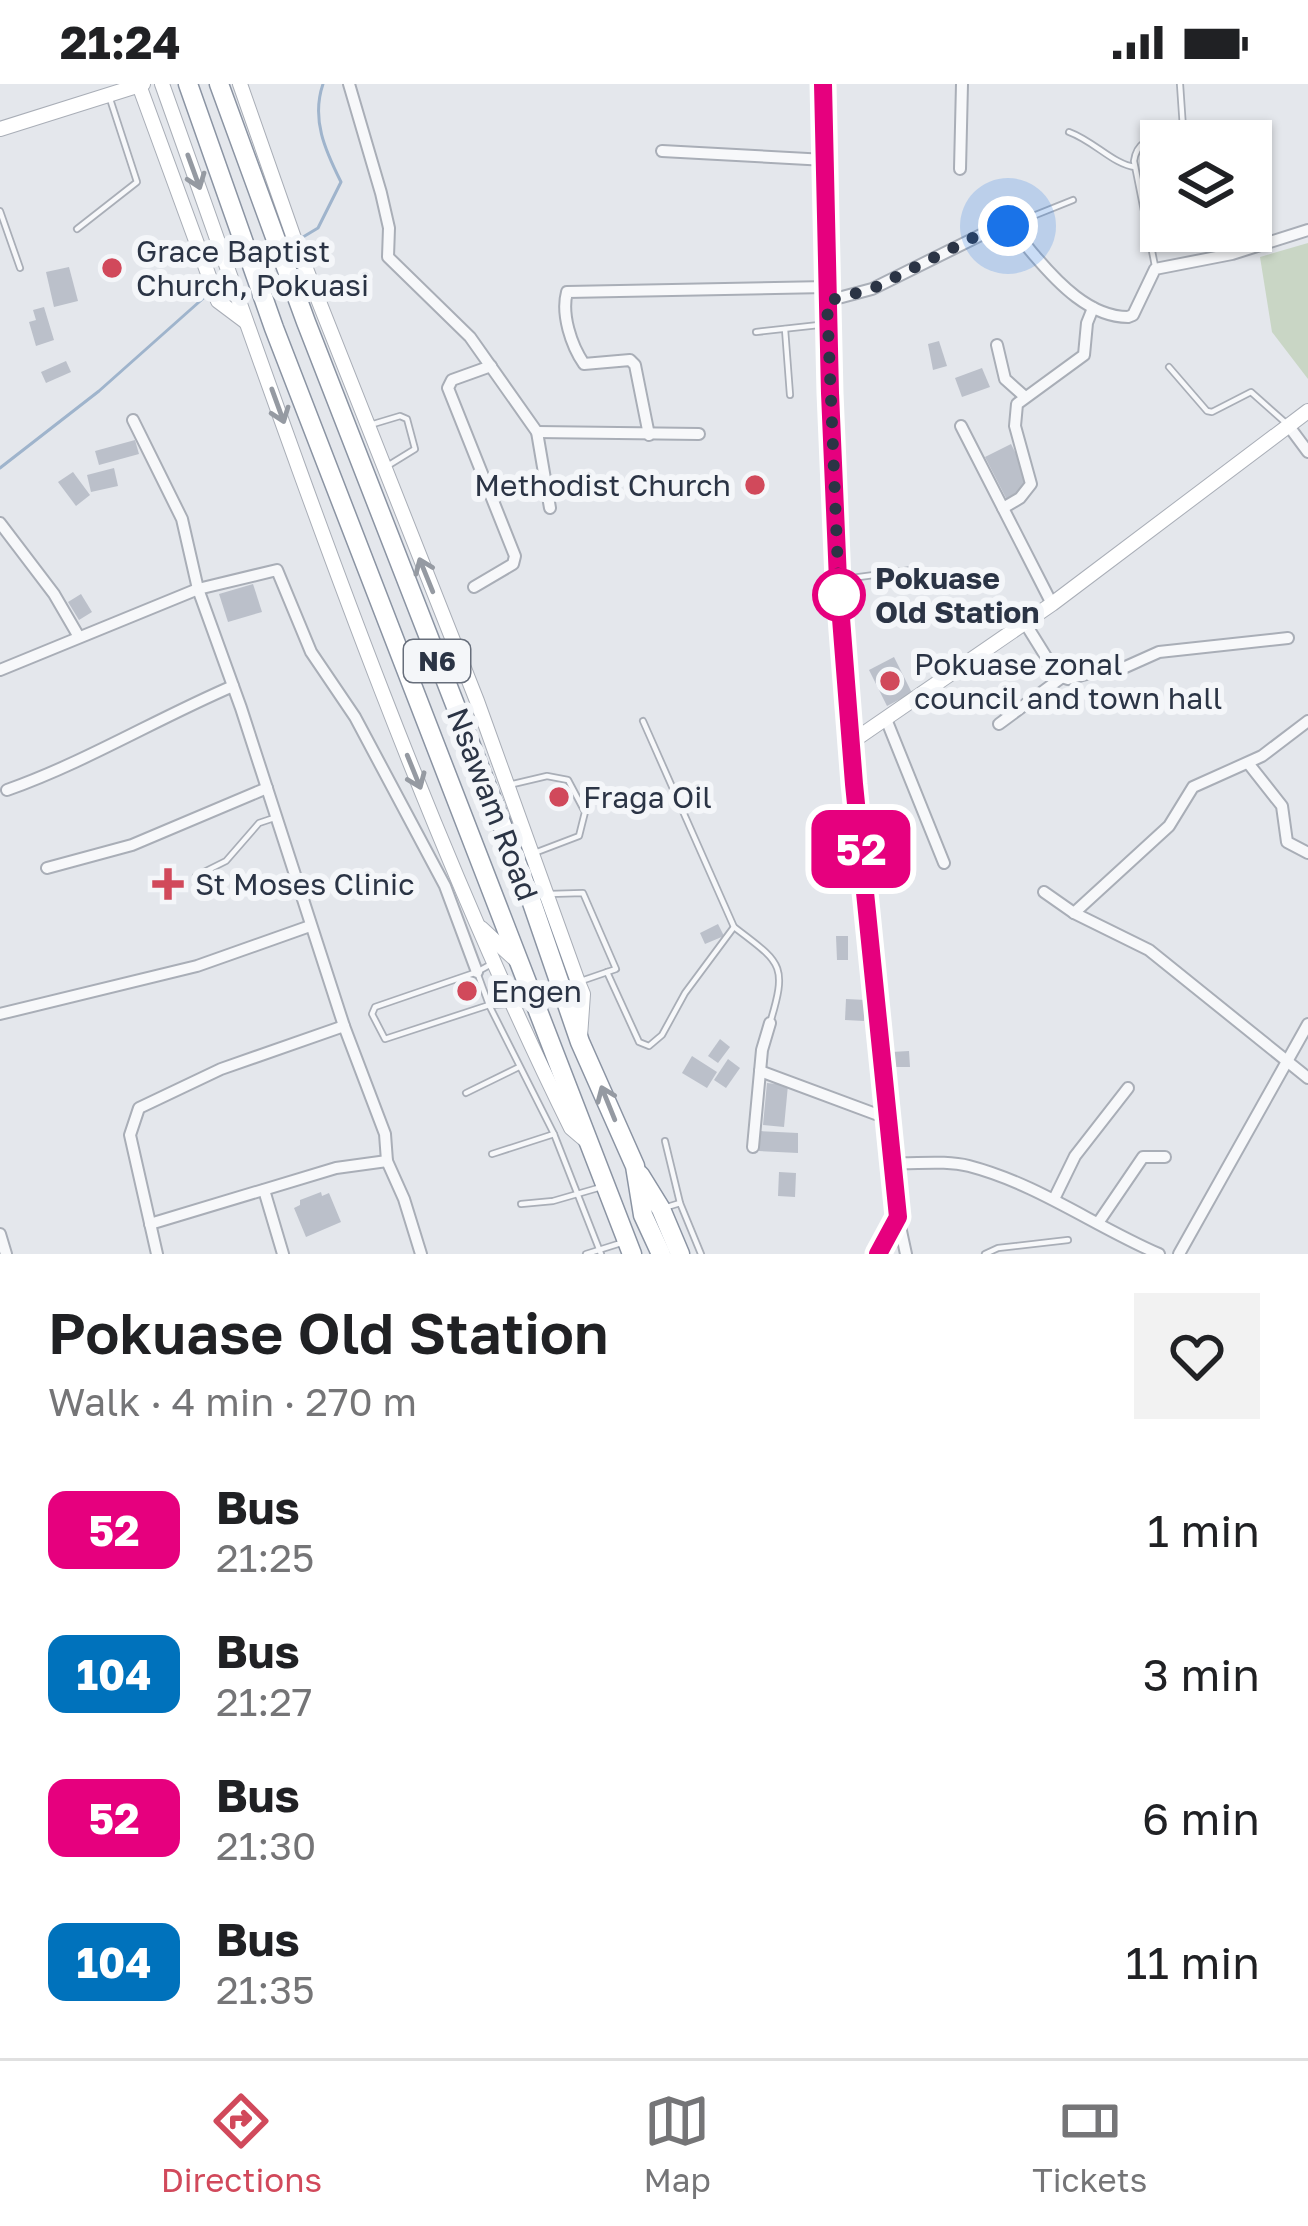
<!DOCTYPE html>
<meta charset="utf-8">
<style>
:root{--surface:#fff;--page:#f2f2f2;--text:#202124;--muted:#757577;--line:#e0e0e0;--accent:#d1495b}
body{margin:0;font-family:"Golos Text",sans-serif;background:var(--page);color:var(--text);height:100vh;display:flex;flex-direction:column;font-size:45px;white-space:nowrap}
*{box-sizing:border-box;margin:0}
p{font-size:39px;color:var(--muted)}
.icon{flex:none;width:66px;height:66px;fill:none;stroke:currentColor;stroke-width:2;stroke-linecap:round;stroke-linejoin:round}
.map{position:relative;height:1170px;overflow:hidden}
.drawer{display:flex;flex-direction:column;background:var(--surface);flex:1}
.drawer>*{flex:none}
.badge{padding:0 24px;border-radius:18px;font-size:42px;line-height:78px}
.fabs{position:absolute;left:1140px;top:36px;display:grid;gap:24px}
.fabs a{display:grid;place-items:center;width:132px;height:132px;border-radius:0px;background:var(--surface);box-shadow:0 3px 9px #0004;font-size:60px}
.you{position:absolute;width:60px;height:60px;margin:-30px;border:9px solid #fff;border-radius:50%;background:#1a73e8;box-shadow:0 0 0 18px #1a73e833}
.map>.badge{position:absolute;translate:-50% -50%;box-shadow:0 0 0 6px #fff}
.round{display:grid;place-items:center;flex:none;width:126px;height:126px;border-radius:0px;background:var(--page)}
.head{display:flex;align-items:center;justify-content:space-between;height:204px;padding:0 48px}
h1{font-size:57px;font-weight:600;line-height:90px}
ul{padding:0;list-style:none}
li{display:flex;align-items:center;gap:36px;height:144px;padding:0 48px}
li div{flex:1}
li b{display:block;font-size:45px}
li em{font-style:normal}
li .badge{min-width:132px;font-weight:700;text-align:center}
.status{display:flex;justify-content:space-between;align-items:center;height:84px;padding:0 60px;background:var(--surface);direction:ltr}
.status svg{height:33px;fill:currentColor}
.tabs{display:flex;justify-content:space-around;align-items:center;height:168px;border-top:3px solid var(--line);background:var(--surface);font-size:33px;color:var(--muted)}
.tabs a{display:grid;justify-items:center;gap:6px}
.tabs .current{color:var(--accent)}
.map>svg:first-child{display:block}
.green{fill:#c9d6c5}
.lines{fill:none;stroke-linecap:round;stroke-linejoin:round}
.stream{stroke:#9fb4cc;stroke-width:3}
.building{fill:#bbc0ca}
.lane-casing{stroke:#a9aeb7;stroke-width:8}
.street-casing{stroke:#a9aeb7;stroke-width:14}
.secondary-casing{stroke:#a9aeb7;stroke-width:16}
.highway-casing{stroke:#8b94a3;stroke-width:21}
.lane{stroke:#f7f8fa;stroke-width:4.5}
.street{stroke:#f7f8fa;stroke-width:10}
.secondary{stroke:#fff;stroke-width:14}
.highway{stroke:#fff;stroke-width:18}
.oneway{stroke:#959aa2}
.line-casing{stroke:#fff;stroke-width:27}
.line{stroke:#e6007e;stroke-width:18}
.walk{stroke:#2b3445;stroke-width:12;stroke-dasharray:0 21.6}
.poi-dot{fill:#d1495b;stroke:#f4f6f9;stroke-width:4.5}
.stop-dot{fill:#fff;stroke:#e6007e;stroke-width:6}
.labels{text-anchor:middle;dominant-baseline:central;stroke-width:12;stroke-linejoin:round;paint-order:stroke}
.shield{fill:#f4f6f9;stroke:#676e7b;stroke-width:3}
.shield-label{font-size:27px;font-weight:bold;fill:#2b3445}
.poi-label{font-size:30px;fill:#2b3445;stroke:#f4f6f9;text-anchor:start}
.stop-label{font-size:30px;font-weight:bold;fill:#2b3445;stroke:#f4f6f9;text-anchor:start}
.street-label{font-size:30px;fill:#2b3445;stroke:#f4f6f9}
</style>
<div class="status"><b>21:24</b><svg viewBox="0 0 49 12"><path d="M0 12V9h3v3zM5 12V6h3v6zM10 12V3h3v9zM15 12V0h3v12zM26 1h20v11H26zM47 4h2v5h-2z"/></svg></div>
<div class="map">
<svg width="1308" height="1170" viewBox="0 0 1308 1170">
<rect width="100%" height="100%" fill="#e4e7ec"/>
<!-- green -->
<path class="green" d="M 1308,159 L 1308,295 L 1272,248 L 1260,173 Z"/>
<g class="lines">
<!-- stream -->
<g class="stream">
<path d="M 298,156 L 318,144 L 341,98 C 325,66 311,35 323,0"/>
<path d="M 257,180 L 275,170"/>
<path d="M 0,384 L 99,307 L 208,210"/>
</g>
</g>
<!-- building -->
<g class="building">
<path d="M 69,183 L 78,217 L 54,223 L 46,188 Z"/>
<path d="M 44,223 L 54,256 L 36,262 L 29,238 L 36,236 L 33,226 Z"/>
<path d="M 939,257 L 947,282 L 933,286 L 928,260 Z"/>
<path d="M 66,277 L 71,288 L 46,299 L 41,288 Z"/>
<path d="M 982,284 L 990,303 L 962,313 L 955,294 Z"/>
<path d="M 135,356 L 139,370 L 99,381 L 95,367 Z"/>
<path d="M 1011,360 L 1034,405 L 1008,418 L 985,373 Z"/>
<path d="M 114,384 L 118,402 L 91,408 L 87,391 Z"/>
<path d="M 73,388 L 90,411 L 76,422 L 58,398 Z"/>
<path d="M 253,500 L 262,528 L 228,538 L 219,510 Z"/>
<path d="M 81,510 L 92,528 L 79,536 L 68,518 Z"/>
<path d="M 894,573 L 912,609 L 887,622 L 869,586 Z"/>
<path d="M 718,840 L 724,852 L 705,860 L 700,849 Z"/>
<path d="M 836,852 L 848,852 L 848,876 L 837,876 Z"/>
<path d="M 846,915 L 866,916 L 864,937 L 845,936 Z"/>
<path d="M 720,955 L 730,963 L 718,979 L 708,972 Z"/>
<path d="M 909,967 L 910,983 L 892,983 L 891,968 Z"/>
<path d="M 692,972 L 717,988 L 707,1004 L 682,989 Z"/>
<path d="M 728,975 L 740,984 L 726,1004 L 714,996 Z"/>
<path d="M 767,999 L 788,1001 L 784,1043 L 763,1041 Z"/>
<path d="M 759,1047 L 798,1049 L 798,1069 L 759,1067 Z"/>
<path d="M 779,1088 L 796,1089 L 795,1113 L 778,1112 Z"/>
<path d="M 321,1108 L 322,1112 L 329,1109 L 341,1138 L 306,1153 L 294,1124 L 300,1121 L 300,1116 Z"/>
</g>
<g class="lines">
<!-- lane casing -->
<g class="lane-casing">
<g id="lane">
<path d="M 1069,48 C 1094,57 1114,81 1135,83"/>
<path d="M 0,127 L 20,184"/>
<path d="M 1008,142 L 1073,116"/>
<path d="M 77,145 L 137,98 L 110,15"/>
<path d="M 1155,182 L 1134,77 C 1138,49 1163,56 1183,44 L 1180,0"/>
<path d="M 785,245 L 790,311"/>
<path d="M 756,248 L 828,240"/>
<path d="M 1169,283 L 1207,327 L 1212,328 L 1251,308 L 1287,340"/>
<path d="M 370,341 L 400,332 L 407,335 L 415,365 L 389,381"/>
<path d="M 844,495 L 919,485"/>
<path d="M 643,637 L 734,843 C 781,879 788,880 770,939"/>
<path d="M 513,700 L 547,692 L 568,696 L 585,728 L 579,752 L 537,768"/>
<path d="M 196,792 L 226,777 L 259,739 L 277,733"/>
<path d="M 549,810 L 583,809 L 616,885 L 584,896"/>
<path d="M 493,879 L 477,888 L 375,923 L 372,930 L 385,955 L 489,921 L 510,920"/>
<path d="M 477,888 L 489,921 L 554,1050 L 601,1170"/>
<path d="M 607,888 L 639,958 L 649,962 L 662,951 L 685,909 L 734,843"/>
<path d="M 466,1009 L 519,983"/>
<path d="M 665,1057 L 680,1119"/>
<path d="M 492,1070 L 554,1050"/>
<path d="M 521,1120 L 553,1117 L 598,1104"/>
<path d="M 667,1123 L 680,1119 L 701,1170"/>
<path d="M 586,1170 L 621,1159"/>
<path d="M 985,1170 L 998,1164 L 1068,1156"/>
</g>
</g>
<!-- street casing -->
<g class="street-casing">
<g id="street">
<path d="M 349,0 L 381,109 L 389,144 L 388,173 L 470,253 L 537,348 L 550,424"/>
<path d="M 662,67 L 826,76"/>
<path d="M 960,85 L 962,0"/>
<path d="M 827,217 L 872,205 L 1001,141 C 1017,145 1024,160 1035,172 C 1058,199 1090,233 1128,233 L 1133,231 L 1155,185 L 1232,170 L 1308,146"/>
<path d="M 997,261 L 1005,295 L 1024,312"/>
<path d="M 133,336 L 182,435 L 198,505 L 241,624 L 344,942 L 385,1050 L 387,1077 L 404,1115 L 421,1170"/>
<path d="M 1288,341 L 1308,368"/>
<path d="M 961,342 L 1052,520"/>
<path d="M 537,348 L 699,350"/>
<path d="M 649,351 L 635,281 L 630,276 L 584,280 C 571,261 561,230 567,208 L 827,203"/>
<path d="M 1003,424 L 1020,414 L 1031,400 L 1015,342 L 1017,320 L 1084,271 L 1087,239 L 1093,224"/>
<path d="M 0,439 L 54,510 L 79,553"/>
<path d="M 474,503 L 513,480 L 515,472 L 448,304 L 452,296 L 491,282"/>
<path d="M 1025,539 L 1058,592 L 1068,595 L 1108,584 L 1121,585 L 1159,568 L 1288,554"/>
<path d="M 0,586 L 198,505 L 277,486 L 311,568 L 355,633 L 445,802 L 477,888"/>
<path d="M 886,635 L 944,779"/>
<path d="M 999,640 L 1061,594"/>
<path d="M 1248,679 L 1282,722 L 1287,758 L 1308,769"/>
<path d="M 7,706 C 86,678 156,635 233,602"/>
<path d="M 47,784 L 132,761 L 267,704"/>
<path d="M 1044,808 L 1074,829 L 1149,866 L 1308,994"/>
<path d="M 1074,829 L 1169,742 L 1193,703 L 1262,672 L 1308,637"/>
<path d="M 0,930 L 197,882 L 310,842"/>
<path d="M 760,987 L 889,1035"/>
<path d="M 753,1063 L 762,966 L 770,939"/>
<path d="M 892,1079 C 917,1080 945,1076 969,1082 C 1038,1100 1094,1142 1159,1170"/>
<path d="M 264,1106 L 283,1170"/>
<path d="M 1055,1113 L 1075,1072 L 1128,1004"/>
<path d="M 898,1133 L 906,1170"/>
<path d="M 1098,1139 L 1143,1073 L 1165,1073"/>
<path d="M 150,1140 L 336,1084 L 387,1077"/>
<path d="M 0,1150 L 6,1170"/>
<path d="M 157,1170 L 130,1051 L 139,1024 L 221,985 L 344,942"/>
<path d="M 1179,1170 L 1308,940"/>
</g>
</g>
<!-- secondary casing -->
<g class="secondary-casing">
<g id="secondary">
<path d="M 162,0 C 288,352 406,709 571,1044 L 585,1056"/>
<path d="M 240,0 L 295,157 L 477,617 L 578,898 L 583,910 L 580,953"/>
<path d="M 823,0 L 838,496 L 850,659 L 898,1133 L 878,1170"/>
<path d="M 139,1 L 218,217 L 246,238"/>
<path d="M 0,45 L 143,0"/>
<path d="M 850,659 L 1052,520 L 1308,327"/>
<path d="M 481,844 L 518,878"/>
</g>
</g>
<!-- highway casing -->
<g class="highway-casing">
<g id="highway">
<path d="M 188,0 L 274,244 L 632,1170"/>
<path d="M 219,0 L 306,238 L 530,813 L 580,958 L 635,1082 L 643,1131 L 661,1170"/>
<path d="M 640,1091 L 661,1125 L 680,1170"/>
</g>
</g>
<!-- lane -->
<use href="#lane" class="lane"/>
<!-- street -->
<use href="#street" class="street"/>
<!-- secondary -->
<use href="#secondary" class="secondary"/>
<!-- highway -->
<use href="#highway" class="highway"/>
</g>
<!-- one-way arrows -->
<defs><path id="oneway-shaft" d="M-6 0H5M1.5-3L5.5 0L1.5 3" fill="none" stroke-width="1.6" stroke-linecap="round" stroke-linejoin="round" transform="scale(3)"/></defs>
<g class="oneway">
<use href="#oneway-shaft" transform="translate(194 88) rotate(70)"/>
<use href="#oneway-shaft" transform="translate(278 322) rotate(70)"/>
<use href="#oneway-shaft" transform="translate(426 491) rotate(-112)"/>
<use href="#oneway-shaft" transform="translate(414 688) rotate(68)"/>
<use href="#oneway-shaft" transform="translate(608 1019) rotate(-112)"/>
</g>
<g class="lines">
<!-- line casing -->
<g class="line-casing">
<path id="line" d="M 823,0 L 830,309 L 838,496 L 854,700 L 898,1133 L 878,1170"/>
</g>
<!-- line -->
<use href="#line" class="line"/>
<!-- walk -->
<path class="walk" d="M 839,511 L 827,217 L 872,205 L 992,144 L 1008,142"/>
</g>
<!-- markers -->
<g class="poi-dot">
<circle cx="112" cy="184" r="12"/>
<circle cx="755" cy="401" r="12"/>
<circle cx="890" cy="597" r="12"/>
<circle cx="559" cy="713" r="12"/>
<path d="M162 782h12v12h12v12h-12v12h-12v-12h-12v-12h12z"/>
<circle cx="467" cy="907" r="12"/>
</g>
<circle class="stop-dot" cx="839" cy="511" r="24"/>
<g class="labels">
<!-- shield labels -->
<rect class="shield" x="404" y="556" width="66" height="42" rx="9"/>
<g class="shield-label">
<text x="437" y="577">N6</text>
</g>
<!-- poi labels -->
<g class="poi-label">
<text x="136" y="167">Grace Baptist<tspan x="136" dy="34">Church, Pokuasi</tspan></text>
<text x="731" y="401" text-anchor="end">Methodist Church</text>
<text x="914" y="580">Pokuase zonal<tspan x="914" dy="34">council and town hall</tspan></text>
<text x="583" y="713">Fraga Oil</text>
<text x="195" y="800">St Moses Clinic</text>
<text x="491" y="907">Engen</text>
</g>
<!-- stop labels -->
<g class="stop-label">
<text x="875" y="494">Pokuase<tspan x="875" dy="34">Old Station</tspan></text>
</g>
<!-- street labels -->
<g class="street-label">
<text transform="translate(493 720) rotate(69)">Nsawam Road</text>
</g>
</g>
</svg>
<div class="fabs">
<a><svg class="icon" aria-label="layers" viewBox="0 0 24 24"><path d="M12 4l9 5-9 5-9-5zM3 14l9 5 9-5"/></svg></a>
</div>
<div class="you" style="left:1008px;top:142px"></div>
<b class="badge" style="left:861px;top:765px;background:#e6007e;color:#fff">52</b>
</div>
<section class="drawer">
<div class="head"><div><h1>Pokuase Old Station</h1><p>Walk · 4 min · 270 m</p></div><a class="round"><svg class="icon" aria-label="heart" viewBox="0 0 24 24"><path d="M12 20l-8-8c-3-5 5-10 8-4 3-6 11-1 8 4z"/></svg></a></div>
<ul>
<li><span class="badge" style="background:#e6007e;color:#fff">52</span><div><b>Bus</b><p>21:25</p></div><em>1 min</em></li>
<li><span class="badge" style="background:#0072bc;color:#fff">104</span><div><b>Bus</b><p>21:27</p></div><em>3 min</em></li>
<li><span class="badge" style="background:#e6007e;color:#fff">52</span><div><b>Bus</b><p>21:30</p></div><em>6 min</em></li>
<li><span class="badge" style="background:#0072bc;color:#fff">104</span><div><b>Bus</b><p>21:35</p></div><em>11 min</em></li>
</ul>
</section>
<nav class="tabs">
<a class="current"><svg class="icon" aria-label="directions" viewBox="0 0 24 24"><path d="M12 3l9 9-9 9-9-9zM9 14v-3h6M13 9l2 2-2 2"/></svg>Directions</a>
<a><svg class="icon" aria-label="map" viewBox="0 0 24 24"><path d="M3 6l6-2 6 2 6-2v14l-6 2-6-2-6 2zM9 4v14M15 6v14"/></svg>Map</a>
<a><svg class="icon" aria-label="tickets" viewBox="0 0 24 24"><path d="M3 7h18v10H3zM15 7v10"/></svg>Tickets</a>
</nav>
